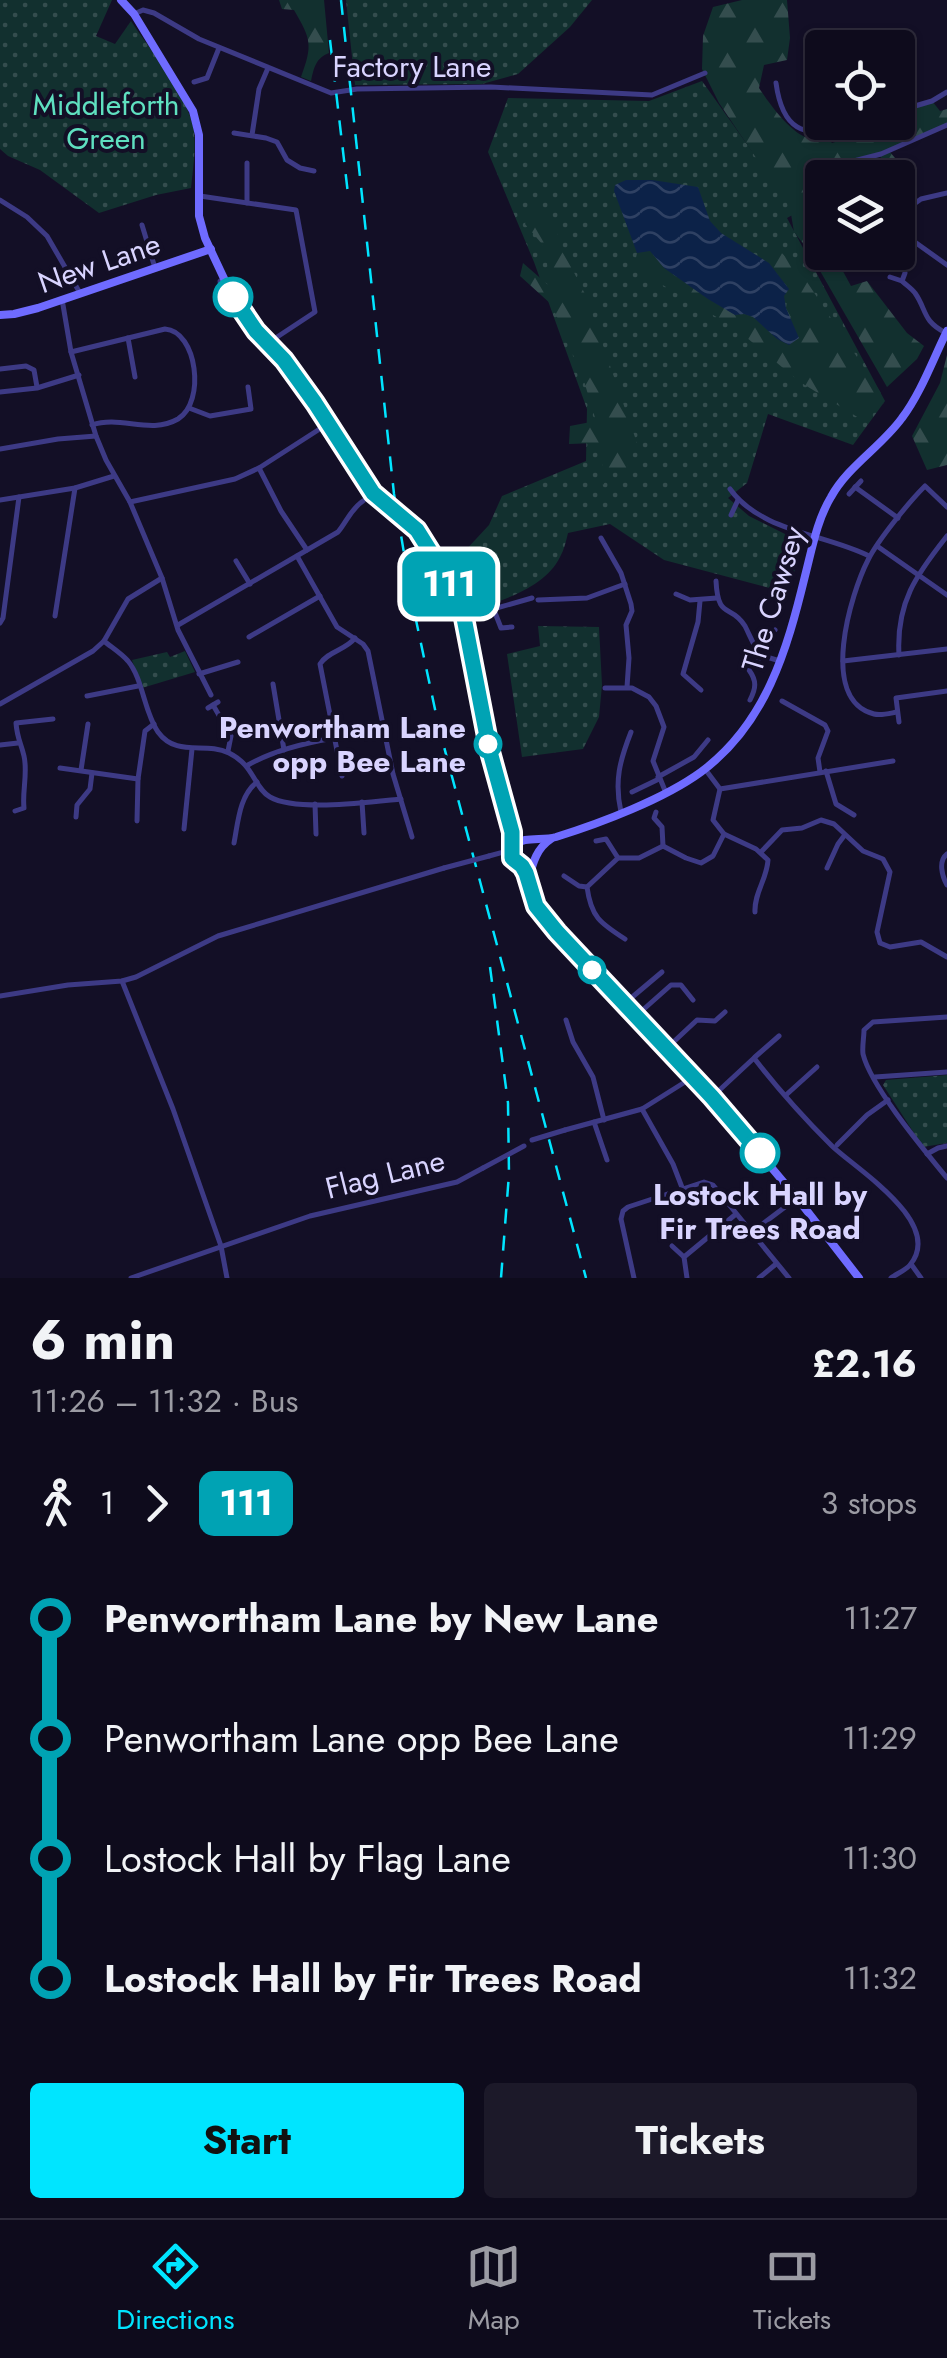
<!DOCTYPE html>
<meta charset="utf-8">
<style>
:root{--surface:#0e0b1c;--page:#1c1929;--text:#f1f3f6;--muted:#9b9ba3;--line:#2e2b3b;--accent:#00e5ff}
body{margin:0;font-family:Jost,sans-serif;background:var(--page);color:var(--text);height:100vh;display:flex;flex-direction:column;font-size:38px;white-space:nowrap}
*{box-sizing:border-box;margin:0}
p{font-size:32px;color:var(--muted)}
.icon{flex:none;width:55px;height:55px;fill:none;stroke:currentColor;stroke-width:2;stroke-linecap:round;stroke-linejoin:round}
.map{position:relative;height:1278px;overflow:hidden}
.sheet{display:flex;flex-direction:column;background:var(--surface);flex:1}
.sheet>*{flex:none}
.badge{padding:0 20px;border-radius:15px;font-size:35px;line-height:65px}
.fabs{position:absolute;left:805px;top:30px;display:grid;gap:20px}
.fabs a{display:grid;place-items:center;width:110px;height:110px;border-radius:10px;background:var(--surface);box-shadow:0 2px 8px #0004,0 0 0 2px var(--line);font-size:50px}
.map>.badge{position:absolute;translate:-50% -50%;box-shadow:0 0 0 5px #fff}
.legs{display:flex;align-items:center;gap:15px;height:110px;padding:0 30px;font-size:32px}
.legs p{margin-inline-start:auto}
.summary{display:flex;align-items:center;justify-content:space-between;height:170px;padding:0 30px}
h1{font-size:55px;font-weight:700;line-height:75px}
.button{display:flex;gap:20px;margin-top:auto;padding:20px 30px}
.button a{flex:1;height:115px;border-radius:10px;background:var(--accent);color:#111;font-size:40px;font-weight:700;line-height:115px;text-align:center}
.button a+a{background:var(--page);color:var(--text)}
ul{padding:0 30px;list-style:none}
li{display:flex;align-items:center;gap:35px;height:120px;font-size:38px}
li i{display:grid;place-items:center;width:15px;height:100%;margin:0 12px;background:currentColor}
li i::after{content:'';width:25px;height:25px;margin:-12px;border:8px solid;border-radius:50%;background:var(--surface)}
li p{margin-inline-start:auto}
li:first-child i{background:linear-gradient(#0000 50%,currentColor 0)}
li:last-child i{background:linear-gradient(currentColor 50%,#0000 0)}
.tabs{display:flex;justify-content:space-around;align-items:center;height:140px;border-top:2px solid var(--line);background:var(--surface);font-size:28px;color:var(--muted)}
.tabs a{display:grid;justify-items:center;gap:5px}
.tabs .current{color:var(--accent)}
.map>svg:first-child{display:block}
.grass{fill:url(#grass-dots)}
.forest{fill:url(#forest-firs)}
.water{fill:url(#water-waves)}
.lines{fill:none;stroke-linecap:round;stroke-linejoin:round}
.street{stroke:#3d3a85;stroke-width:5}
.secondary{stroke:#6f6bff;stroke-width:8}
.rail{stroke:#00e5ff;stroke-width:2.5;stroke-dasharray:15 12;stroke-linecap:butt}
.street-bridge{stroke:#3d3a85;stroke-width:5}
.secondary-bridge{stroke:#6f6bff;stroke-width:8}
.line-1-casing{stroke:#fff;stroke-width:22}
.line-1{stroke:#00a3b4;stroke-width:15}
.stop-1-dot{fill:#fff;stroke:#00a3b4;stroke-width:5}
.labels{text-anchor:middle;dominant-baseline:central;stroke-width:8;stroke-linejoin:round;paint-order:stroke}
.street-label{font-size:30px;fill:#d9d4ff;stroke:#130f26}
.park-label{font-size:30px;fill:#5fe0c0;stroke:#130f26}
.stop-label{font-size:30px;font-weight:bold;fill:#d9d4ff;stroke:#130f26;text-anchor:end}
</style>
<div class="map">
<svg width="947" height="1278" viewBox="0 0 947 1278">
<defs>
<pattern id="grass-dots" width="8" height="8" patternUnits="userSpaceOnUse" patternTransform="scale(2.5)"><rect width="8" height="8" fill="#12302f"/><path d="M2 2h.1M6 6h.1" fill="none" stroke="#344d4e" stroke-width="1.8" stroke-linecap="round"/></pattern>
<pattern id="forest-firs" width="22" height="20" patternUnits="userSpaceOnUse" patternTransform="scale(2.5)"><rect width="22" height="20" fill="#12302f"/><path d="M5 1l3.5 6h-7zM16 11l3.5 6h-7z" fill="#344d4e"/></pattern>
<pattern id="water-waves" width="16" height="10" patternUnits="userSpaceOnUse" patternTransform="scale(2.5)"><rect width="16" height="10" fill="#0c2248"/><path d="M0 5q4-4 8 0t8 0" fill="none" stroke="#2f4163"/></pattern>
</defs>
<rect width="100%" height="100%" fill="#130f26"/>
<!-- grass -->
<g class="grass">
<path d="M 0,0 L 112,0 L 96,36 L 115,44 L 131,21 C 150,50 190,98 194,132 C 196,150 193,169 191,188 L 156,195 L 99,213 L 40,170 L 8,156 L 0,149 Z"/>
<path d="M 346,0 L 592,0 L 570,27 L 518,74 L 482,84 L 355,85 Z"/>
<path d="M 702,81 L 796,213 L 787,218 L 885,401 L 853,445 L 768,414 L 747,483 L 728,498 L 749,516 L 803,543 L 788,593 L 664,560 L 610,524 L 568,533 C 566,541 564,550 560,557 C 545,588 501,601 470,611 L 449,571 L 468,562 L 463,553 L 489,525 L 502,496 L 586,461 L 587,409 L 534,262 L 488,152 L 508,98 L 649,101 Z"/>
<path d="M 538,626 L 599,627 L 602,685 L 599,717 L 583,749 L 522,757 L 507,654 L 540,646 Z"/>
<path d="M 185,651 L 195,672 L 142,688 L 132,660 L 167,652 L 170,657 Z"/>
<path d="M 947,1075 L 947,1143 L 923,1147 L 883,1085 L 886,1080 Z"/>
</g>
<!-- forest -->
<g class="forest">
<path d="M 279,0 L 324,0 L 329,53 C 316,58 314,67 311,81 L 301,77 C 313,45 311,39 294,10 L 282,9 Z"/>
<path d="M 742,0 L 787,0 L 790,38 L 787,60 L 764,65 L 759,88 C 769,103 791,134 809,138 C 814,139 821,137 827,137 L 832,143 L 908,120 L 904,109 L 932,101 L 940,111 L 947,109 L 947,125 L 890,152 L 895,158 L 889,163 L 880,157 L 841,164 L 837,158 L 829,160 L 828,166 L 839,177 L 822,178 L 822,252 L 833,253 L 851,286 L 867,281 L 907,333 L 924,346 L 917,359 L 887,387 L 808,250 L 794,232 L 790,208 L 719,103 L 702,69 L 703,36 L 713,7 Z"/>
<path d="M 535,204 L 553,220 L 563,251 L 585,294 L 637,443 L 624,475 L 613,470 L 603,485 L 603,451 L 596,443 L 569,444 L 570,426 L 596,421 L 584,381 L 552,305 L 520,276 L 523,263 L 554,290 L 542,244 L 525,224 Z"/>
<path d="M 773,245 L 797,267 L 881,393 L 859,418 L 800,382 L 735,328 L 634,268 L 637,253 L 650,251 L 666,270 L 734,314 L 753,317 L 786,308 L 789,289 L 769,263 Z"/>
<path d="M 947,355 L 947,465 L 927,470 L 912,436 L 940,383 Z"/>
</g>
<!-- water -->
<path class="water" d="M 626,180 L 652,180 L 698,187 L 710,221 L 721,233 L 769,263 L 789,289 L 784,296 L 786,308 L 799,338 L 789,345 L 777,339 L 753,317 L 744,314 L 735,315 L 708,299 L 664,268 L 650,251 L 637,253 L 614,191 L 615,185 Z"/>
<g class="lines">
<!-- street -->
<g class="street">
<path d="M 134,14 L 143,10 L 154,13 L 199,39 L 331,93 L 357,89 L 491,87 L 652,95 L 705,73"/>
<path d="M 194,82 L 207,78 L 219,48"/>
<path d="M 776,83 C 782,127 803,143 846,122"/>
<path d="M 898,111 L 932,101 L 947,92"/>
<path d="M 234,133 L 266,138 L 277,142 L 287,160 L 300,168 L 314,171"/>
<path d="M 252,135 L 259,89 L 268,68"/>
<path d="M 846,163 L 881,154 L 947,125"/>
<path d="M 200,196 L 296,210 L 315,312 L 268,343"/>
<path d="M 0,200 L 27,217 L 47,236 L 80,293"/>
<path d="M 247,203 L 247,163"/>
<path d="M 914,204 L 921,199 L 947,193"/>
<path d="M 142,225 L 155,268"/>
<path d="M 898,230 L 947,265"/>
<path d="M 890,277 L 902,281 L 905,273"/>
<path d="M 225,279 L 220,281 C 221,298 237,316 247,331 L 255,332"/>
<path d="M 902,281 C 906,285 911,288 915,293 C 927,310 922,321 946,333"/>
<path d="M 62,299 L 71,352 L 96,436 L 106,460 L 130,502 L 162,578 L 178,630 L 211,695"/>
<path d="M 128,338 L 135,377"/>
<path d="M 71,352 L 165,329 C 197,331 206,402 178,419 C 150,435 121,415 92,425"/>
<path d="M 0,369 L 26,366 L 34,370 L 37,387"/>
<path d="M 0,392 L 37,388 L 79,375"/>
<path d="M 189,408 L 210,416 L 251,409 L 248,387"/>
<path d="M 0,449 L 58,439 L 96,436"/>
<path d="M 259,468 L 281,511 L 307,550"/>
<path d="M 855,487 L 898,518"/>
<path d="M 730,489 C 761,532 825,534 869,556"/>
<path d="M 849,494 L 861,481"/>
<path d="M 0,500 L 75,488 L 114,476"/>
<path d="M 130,502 L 235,479 L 259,468 L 329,423"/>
<path d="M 731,515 L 738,500"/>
<path d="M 601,538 L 621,573 L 631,604 L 632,611 L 626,625 L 629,658 L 627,687"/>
<path d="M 877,546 L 947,595"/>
<path d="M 297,556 L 337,627 L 363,644 L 368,651 L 393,774 L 412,837"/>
<path d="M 236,561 L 250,584"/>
<path d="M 716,581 C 718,621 731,603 745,626 C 750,636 754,646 760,655 L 780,661"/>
<path d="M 676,594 L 690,600 L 717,598"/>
<path d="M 538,600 L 587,598 L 625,584"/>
<path d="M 700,601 L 698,622 L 683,674 L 701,690"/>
<path d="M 494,610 L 501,628 L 512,627"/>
<path d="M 55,616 L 75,488"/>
<path d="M 465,617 L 532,598"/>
<path d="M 0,623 L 3,618 L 19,497"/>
<path d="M 178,625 L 338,532 C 347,521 351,509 363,501"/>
<path d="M 249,637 L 320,596"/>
<path d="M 104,641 C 111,647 121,653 128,661 C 143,679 144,712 158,732 C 177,758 205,741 229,753 C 254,765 254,788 270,797 C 296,812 371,802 401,799"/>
<path d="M 755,648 L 775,630"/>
<path d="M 899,655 C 896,603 916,575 947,536"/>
<path d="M 843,661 L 947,649"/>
<path d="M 199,674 L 238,662"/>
<path d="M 273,684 L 284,750"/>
<path d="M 605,688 L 632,688 L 649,697 L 656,706 L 664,727 L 653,761 L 666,793"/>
<path d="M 87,696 L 138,686"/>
<path d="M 750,700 C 756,688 757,681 749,670 L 749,665 C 756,664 759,662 760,655"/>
<path d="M 782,701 L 825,725 L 828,731 L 818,758 L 820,772"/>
<path d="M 0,704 L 93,651 L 104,641 L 128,599 L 162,578"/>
<path d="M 213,705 L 231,736 L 228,751"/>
<path d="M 208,708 L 218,702"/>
<path d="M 897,712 C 891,713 881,716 874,714 C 818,700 851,593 868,560 C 878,540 909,502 925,486 L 947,507"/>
<path d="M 899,722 L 896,698 L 947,691"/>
<path d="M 0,745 L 18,743"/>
<path d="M 248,765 C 274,750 305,743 334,738"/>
<path d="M 60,768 L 138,779"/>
<path d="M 705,769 L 720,789 L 893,761"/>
<path d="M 81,770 L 88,724"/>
<path d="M 826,771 L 836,804 L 854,815"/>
<path d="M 342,776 L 320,664 C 328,651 346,650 355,638"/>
<path d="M 658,777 L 694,757 L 708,740"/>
<path d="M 720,789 L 713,820 L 724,834 L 756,849 L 768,860 C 767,879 754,893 755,912"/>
<path d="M 632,792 L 659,779"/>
<path d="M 362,802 L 364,833"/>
<path d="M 315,804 L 316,834"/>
<path d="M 15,811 L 24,808 C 22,791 28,773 24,756 C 21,743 17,738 16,723 L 53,719"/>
<path d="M 621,812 C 614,781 620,760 631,732"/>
<path d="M 656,812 L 654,818 L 662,827 L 663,846"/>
<path d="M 76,817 L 77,805 L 90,789 L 92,773"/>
<path d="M 137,821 L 138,779 L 145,731 L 154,724"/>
<path d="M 184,829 L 192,749"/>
<path d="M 596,841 L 606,839 L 618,858"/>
<path d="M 234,843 C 238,823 239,796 257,782"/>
<path d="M 761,852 L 782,830 L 802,828 L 821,820 L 834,824 L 863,851 L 883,859 L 890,872 L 877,932 L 880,943 L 890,947 L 921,942 L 947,957"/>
<path d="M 947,854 C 938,861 942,876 947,885"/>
<path d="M 489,856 L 511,850"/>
<path d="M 827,868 L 838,844 L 844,836"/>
<path d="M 564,876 L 579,886 L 587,887"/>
<path d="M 625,939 C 600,923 591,917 587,887 L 618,858 L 639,858 L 663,846 L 686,858 L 701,863 L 713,856 L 724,834"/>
<path d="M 122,981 L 173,1109 L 221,1246 L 227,1278"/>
<path d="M 0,996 L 68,985 L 122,981 L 136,977 L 218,936 L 444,868"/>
<path d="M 624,1004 L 662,972"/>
<path d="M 636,1016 L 671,985 L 681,985 L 693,1000"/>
<path d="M 947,1017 L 873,1022 L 864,1030 C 864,1037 862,1047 863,1054 C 871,1087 925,1151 947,1178"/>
<path d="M 566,1020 L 573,1042 L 593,1077 L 604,1120"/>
<path d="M 667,1048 L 697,1020 L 715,1021 L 725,1012"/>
<path d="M 670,1051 L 674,1048 L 767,1153 L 767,1159"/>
<path d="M 755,1057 L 779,1036"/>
<path d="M 875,1077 L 947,1072"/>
<path d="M 786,1095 L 817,1067"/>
<path d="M 712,1097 L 754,1058 C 778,1089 804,1118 832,1146 C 856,1169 945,1223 910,1265 C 906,1270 896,1274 891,1278"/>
<path d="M 642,1109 L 673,1164 L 683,1190"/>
<path d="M 594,1122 L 607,1160"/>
<path d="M 565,1130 L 642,1109 L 693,1077"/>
<path d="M 837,1145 L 867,1115 L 888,1100"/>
<path d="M 927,1154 L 938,1148 L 947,1146"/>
<path d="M 752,1232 L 797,1198"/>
<path d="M 672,1246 L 684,1257"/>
<path d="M 911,1264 L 921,1278"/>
<path d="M 131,1278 L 310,1216 L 457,1182 L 483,1168"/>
<path d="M 634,1278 L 621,1219 L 623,1211 L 628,1207 L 704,1182 L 713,1185 L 789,1278"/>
<path d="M 687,1278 L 684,1257 L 736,1214"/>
<path d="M 759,1278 L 776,1264"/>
</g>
<!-- secondary -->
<g class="secondary">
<path d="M 121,0 L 134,14 L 193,111 L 199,135 L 199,216 L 205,238 L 228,287 L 256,331 L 284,360 L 300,383 L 352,458 L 373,493 L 379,498"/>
<path d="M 0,315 L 14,314 L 38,308 L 211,249"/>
<path d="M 407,519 L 421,535 L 462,608 L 490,752 L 512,832 L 511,857 L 522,866 L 536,906 L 557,932 L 712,1097 L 797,1198 L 859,1278"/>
<path d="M 513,845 C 525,836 542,841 556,837 C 601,823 664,799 701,772 C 766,724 787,650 805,576 C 812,549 817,520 831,497 C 848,466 881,447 902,418 C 921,393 933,359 947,331"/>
<path d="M 529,878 C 533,862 537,848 551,839"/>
</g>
<!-- rail -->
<g class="rail">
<path d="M 341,0 L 394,494 L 413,606 L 439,728 L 586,1278"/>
<path d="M 330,40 L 348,194"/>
<path d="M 490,967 L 508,1103 L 509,1174 L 501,1278"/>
</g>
<!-- street-bridge -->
<g class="street-bridge">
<path d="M 444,868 L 489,856"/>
<path d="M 532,1140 L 565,1130"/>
<path d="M 483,1168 L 524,1146"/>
</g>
<!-- secondary-bridge -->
<path class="secondary-bridge" d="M 379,498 L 407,519"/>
</g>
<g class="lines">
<!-- line-1 casing -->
<g class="line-1-casing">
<path id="line-1" d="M 233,297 L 256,331 L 284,360 L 315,403 L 373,493 L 417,530 L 442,570 L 464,618 L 490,752 L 512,832 L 512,858 L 522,866 L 526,873 L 536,906 L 557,932 L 712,1097 L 760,1153"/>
</g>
<!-- line-1 -->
<use href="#line-1" class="line-1"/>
</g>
<!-- markers -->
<g class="stop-1-dot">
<circle cx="233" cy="297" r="18"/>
<circle cx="488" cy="744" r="12"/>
<circle cx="592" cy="970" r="12"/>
<circle cx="760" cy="1153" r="18"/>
</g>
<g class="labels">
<!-- street labels -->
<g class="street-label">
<text x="412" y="66">Factory Lane</text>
<text transform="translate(99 263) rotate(-19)">New Lane</text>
<text transform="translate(773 599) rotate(-73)">The Cawsey</text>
<text transform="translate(385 1174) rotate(-14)">Flag Lane</text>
</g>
<!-- park labels -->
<g class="park-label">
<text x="106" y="104">Middleforth<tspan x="106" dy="34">Green</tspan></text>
</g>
<!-- stop labels -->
<g class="stop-label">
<text x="466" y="727">Penwortham Lane<tspan x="466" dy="34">opp Bee Lane</tspan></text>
<text x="760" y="1194" text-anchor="middle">Lostock Hall by<tspan x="760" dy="34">Fir Trees Road</tspan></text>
</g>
</g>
</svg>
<div class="fabs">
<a><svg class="icon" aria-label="locate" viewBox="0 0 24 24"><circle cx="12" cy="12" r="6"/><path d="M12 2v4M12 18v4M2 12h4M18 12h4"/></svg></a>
<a><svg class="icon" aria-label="layers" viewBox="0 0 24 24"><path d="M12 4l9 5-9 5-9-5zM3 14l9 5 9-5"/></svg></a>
</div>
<b class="badge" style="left:449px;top:584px;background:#00a3b4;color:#fff">111</b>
</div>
<section class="sheet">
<div class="summary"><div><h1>6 min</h1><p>11:26 – 11:32 · Bus</p></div><b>£2.16</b></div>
<div class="legs"><svg class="icon" aria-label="walk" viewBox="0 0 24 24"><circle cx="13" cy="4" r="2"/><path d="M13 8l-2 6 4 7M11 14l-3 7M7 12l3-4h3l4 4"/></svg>1<svg class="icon" aria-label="forward" viewBox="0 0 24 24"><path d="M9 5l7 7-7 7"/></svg><b class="badge" style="background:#00a3b4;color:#fff">111</b><p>3 stops</p></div>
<ul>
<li><i style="color:#00a3b4"></i><b>Penwortham Lane by New Lane</b><p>11:27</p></li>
<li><i style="color:#00a3b4"></i><span>Penwortham Lane opp Bee Lane</span><p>11:29</p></li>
<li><i style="color:#00a3b4"></i><span>Lostock Hall by Flag Lane</span><p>11:30</p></li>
<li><i style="color:#00a3b4"></i><b>Lostock Hall by Fir Trees Road</b><p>11:32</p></li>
</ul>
<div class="button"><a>Start</a><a>Tickets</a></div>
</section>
<nav class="tabs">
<a class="current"><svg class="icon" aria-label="directions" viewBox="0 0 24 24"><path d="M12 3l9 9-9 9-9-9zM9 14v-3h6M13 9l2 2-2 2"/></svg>Directions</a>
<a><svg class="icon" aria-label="map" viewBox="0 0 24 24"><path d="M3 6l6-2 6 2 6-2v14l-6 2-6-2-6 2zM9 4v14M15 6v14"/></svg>Map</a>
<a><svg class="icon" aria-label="tickets" viewBox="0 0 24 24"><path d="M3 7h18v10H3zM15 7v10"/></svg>Tickets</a>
</nav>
